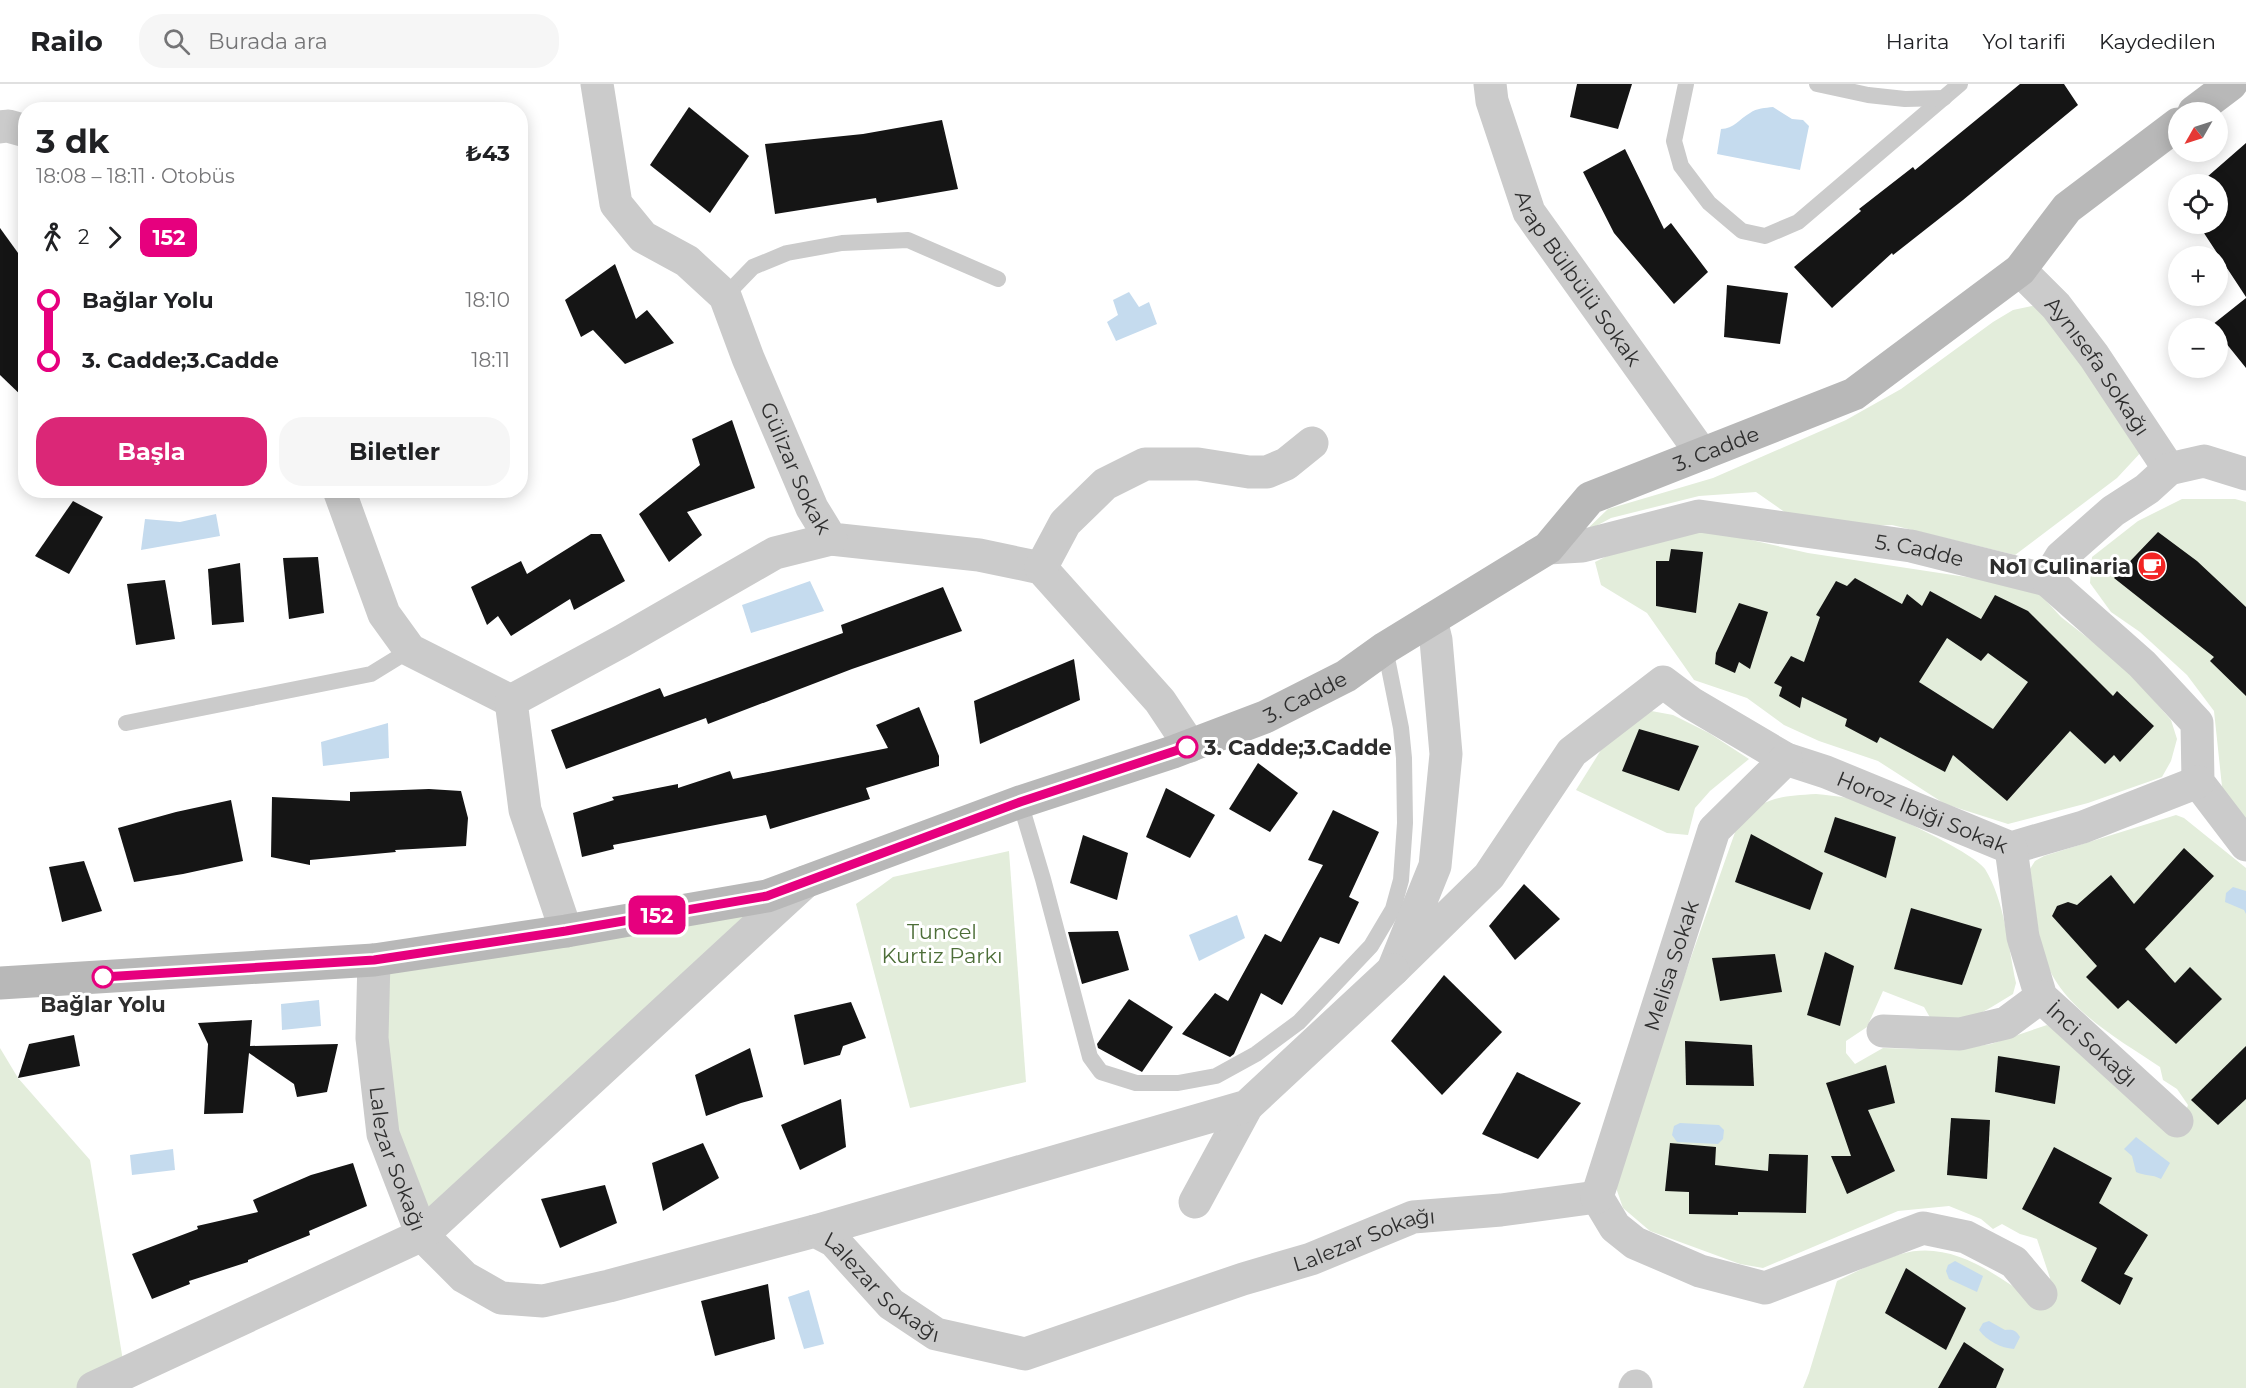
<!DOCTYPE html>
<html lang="tr">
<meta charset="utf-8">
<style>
:root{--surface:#fff;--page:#f6f6f6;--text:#202124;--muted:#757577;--line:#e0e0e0;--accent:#db2777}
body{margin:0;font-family:Montserrat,sans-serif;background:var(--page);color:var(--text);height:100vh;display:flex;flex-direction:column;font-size:22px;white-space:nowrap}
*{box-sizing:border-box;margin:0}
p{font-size:20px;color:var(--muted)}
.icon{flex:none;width:33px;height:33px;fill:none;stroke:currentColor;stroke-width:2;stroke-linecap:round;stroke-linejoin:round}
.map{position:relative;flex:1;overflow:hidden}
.sheet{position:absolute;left:18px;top:18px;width:510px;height:396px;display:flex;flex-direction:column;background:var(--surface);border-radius:24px;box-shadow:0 3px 15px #0003}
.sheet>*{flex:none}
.badge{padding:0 12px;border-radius:9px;font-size:21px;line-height:39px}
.needle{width:39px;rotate:231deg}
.buttons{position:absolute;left:2168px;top:18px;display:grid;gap:12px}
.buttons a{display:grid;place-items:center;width:60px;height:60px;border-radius:50%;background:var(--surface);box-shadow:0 3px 15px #0003;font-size:30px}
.map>.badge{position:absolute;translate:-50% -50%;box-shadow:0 0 0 3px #fff}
.legs{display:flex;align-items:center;gap:9px;height:66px;padding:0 18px;font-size:20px}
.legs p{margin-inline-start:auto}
.head{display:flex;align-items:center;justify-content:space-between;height:102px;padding:0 18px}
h1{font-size:33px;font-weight:700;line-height:45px}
.button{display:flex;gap:12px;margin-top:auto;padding:12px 18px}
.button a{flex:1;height:69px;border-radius:24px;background:var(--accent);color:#fff;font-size:24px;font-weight:700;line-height:69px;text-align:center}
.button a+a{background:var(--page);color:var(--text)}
ul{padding:0 18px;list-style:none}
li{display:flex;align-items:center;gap:21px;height:60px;font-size:22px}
li i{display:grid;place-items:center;width:9px;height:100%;margin:0 8px;background:currentColor}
li i::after{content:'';width:15px;height:15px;margin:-8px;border:4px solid;border-radius:50%;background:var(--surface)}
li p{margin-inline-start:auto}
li:first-child i{background:linear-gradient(#0000 50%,currentColor 0)}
li:last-child i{background:linear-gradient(currentColor 50%,#0000 0)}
header{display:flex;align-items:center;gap:36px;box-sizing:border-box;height:84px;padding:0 30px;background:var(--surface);border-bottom:2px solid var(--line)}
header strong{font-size:28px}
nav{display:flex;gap:33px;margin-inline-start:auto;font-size:21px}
.search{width:420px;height:54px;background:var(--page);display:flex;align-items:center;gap:15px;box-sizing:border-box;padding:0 21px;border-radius:24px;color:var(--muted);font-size:22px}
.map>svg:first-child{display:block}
.green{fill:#e3eddb}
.water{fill:#c5dbee}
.building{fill:#151515;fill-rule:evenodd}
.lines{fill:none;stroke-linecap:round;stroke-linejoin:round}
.service{stroke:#cbcbcb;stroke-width:16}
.minor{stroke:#cbcbcb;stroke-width:33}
.secondary{stroke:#b8b8b8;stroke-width:33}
.line-1-casing{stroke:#fff;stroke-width:14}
.line-1{stroke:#e6007e;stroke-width:9}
.stop-1-dot{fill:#fff;stroke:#e6007e;stroke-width:3}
.labels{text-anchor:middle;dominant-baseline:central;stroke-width:6;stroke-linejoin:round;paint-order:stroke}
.street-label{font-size:21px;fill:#2e2e2e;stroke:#fff}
.poi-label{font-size:21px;font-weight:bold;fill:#2e2e2e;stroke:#fff;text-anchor:end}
.stop-label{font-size:21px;font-weight:bold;fill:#2e2e2e;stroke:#fff;text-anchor:start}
.park-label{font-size:21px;fill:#4d6e38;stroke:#fff}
</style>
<header>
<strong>Railo</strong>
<div class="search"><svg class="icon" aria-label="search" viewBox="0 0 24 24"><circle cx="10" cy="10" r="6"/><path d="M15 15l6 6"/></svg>Burada ara</div>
<nav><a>Harita</a><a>Yol tarifi</a><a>Kaydedilen</a></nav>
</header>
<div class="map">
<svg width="2246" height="1304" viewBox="0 0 2246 1304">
<rect width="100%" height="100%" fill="#fff"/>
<!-- green -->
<g class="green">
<path d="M 2032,222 L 2046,224 L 2144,365 L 2117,394 L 2015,471 L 1892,441 L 1840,443 L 1786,429 L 1756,408 L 1699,412 L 1611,434 L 1583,449 L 1608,425 L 1713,394 L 1846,336 L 1901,305 L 1993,238 L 2013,226 Z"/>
<path d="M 2182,415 L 2235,415 L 2246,418 L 2246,740 L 2223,712 L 2214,627 L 2187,591 L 2140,548 L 2111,528 L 2090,499 L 2092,473 L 2138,437 Z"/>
<path d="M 1707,446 L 1808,469 L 1999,498 L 2040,510 L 2061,533 L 2125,583 L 2171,636 L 2177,655 L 2171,677 L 2162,693 L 2088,719 L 2008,740 L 1945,720 L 1878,677 L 1819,657 L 1784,641 L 1747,614 L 1694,596 L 1647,529 L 1601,501 L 1595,478 L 1645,453 Z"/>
<path d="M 1646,626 L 1673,631 L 1709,649 L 1749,675 L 1710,707 L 1695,724 L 1688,751 L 1667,749 L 1576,706 L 1611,650 Z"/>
<path d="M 1816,710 C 1826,711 1838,712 1848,714 C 1871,720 1974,768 1985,785 C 2005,818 2008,862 2016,899 L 2013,910 C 1987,926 1967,939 1936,944 L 1924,923 L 1883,907 L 1867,943 L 1846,957 L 1846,969 L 1855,980 L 1883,964 L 1951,966 L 1991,960 L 2047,941 L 2185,1029 L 2188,1021 L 2177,1005 L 2163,996 L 2160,983 C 2117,954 2057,922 2043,868 C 2036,841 2034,812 2030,785 L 2035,777 L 2044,772 L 2176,731 L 2184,734 L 2246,784 L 2246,1304 L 1803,1304 L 1809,1289 L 1837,1197 C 1857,1187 1879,1176 1901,1170 C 1951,1155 1997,1191 2035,1218 L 2050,1194 L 2037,1155 L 2020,1150 L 2002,1140 L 1993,1145 L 1981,1135 L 1949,1122 L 1898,1127 L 1763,1184 L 1740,1180 L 1650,1147 L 1623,1124 L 1613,1095 L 1739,737 C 1765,713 1782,712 1816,710 Z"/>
<path d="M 1009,767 L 1026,998 L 910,1024 L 856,820 L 893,793 Z"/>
<path d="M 767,812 L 422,1151 L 383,1050 L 374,876 Z"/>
<path d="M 0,964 L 18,994 L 90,1076 L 125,1289 L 93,1304 L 0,1304 Z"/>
</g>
<!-- water -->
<g class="water">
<path d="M 1773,23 L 1792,35 L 1803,36 L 1809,42 L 1800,86 L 1717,70 L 1721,45 C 1734,45 1739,35 1750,29 C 1757,24 1765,24 1773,23 Z"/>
<path d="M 1129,208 L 1139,223 L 1149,218 L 1157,240 L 1116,257 L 1107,238 L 1118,231 L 1113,216 Z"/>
<path d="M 216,430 L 220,452 L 141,466 L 145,435 L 180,438 Z"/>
<path d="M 810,497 L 824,527 L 751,549 L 742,521 Z"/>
<path d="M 388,639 L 389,674 L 323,682 L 321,658 Z"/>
<path d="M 2233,803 L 2246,807 L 2246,830 L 2244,826 L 2225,818 L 2226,809 Z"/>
<path d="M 1237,831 L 1245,854 L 1199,877 L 1189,851 Z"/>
<path d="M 319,916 L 321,942 L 282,946 L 281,920 Z"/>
<path d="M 1680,1039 L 1719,1041 L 1724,1046 L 1723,1055 L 1718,1060 L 1677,1058 L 1672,1051 L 1674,1042 Z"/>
<path d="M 2136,1053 L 2170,1079 L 2161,1095 C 2152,1090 2144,1092 2136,1088 L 2132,1072 L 2124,1065 Z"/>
<path d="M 173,1065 L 175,1086 L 132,1091 L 130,1071 Z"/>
<path d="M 1955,1177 L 1983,1192 L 1977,1208 L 1949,1195 L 1946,1187 L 1948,1181 Z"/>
<path d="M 809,1206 L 824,1260 L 804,1265 L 788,1213 Z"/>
<path d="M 1989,1237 L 2005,1246 C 2012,1245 2016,1246 2020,1253 L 2014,1265 C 2001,1264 1987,1257 1979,1246 L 1983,1239 Z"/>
</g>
<!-- building -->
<g class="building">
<path d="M 1577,0 L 1632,0 L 1618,45 L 1570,33 Z"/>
<path d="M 2020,0 L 2064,0 L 2078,21 L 1963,116 L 1893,171 L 1892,169 L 1832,224 L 1794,183 L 1861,127 L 1859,125 L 1913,83 L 1915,86 Z"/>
<path d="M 689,23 L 749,72 L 710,129 L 650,81 Z"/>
<path d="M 942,36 L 958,105 L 877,119 L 876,114 L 775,130 L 765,60 L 863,50 Z"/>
<path d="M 2246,59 L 2246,213 L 2198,140 L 2217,140 L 2217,100 L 2199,100 Z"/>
<path d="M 1625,65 L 1664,145 L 1671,139 L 1708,188 L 1674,220 L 1614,149 L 1583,88 Z"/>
<path d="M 0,144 L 26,180 L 26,316 L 0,291 Z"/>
<path d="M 615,180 L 636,235 L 647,226 L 674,259 L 625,280 L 593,246 L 581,253 L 565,216 Z"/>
<path d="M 1727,201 L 1788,209 L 1780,260 L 1724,253 Z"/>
<path d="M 2246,214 L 2246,284 L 2217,248 L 2217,244 L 2212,241 Z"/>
<path d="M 732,336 L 755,404 L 687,428 L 702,451 L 669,478 L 639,430 L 700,381 L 692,355 Z"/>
<path d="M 73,417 L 103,433 L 69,490 L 35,472 Z"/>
<path d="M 2158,448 L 2197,477 L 2246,523 L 2246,612 L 2210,577 L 2214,573 L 2114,494 Z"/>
<path d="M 591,450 L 601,450 L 625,497 L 574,526 L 570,515 L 511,552 L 498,532 L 487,541 L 471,503 L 521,477 L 527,490 Z"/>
<path d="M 1671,465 L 1703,468 L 1696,529 L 1656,522 L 1656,477 L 1669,477 Z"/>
<path d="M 318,473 L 324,529 L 289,535 L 283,474 Z"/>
<path d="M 240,479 L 244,538 L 212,541 L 208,485 Z"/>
<path d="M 1855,494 L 1902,520 L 1907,510 L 1922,522 L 1930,507 L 1981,535 L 1995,511 L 2028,527 L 2113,612 L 2117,607 L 2154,642 L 2120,678 L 2114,671 L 2105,680 L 2070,647 L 2007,717 L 1953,671 L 1945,688 L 1880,653 L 1877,659 L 1845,642 L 1847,635 L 1802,613 L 1800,624 L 1779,612 L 1782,603 L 1774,599 L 1791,572 L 1804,578 L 1820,533 L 1816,531 L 1836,497 L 1847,502 ZM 1947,554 L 1981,577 L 1988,569 L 2028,598 L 1993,645 L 1919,598 Z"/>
<path d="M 165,496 L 175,555 L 136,561 L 127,500 Z"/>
<path d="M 943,503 L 962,547 L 852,585 L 708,640 L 706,634 L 566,685 L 551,646 L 660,604 L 664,613 L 843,549 L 841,541 Z"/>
<path d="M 1739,519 L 1768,528 L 1750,585 L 1739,578 L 1735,589 L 1715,580 L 1716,569 Z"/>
<path d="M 1074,575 L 1080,616 L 980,660 L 974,617 Z"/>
<path d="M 919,623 L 939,672 L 939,682 L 866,704 L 870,715 L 770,745 L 766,731 L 613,761 L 614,765 L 582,773 L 573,729 L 614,716 L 612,713 L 678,700 L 678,704 L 730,687 L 733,695 L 888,664 L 876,641 Z"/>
<path d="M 1639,645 L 1699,662 L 1679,707 L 1622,687 Z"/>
<path d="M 1258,679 L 1298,709 L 1270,748 L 1229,725 Z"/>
<path d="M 1166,704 L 1215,731 L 1190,774 L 1146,753 Z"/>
<path d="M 429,705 L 461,707 L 468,734 L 466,762 L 395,766 L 396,768 L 310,776 L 310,781 L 271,773 L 272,713 L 350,717 L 350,708 Z"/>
<path d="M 231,716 L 243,777 L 183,790 L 134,798 L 118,744 L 176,728 Z"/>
<path d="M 1333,726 L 1379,748 L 1349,813 L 1359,818 L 1339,860 L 1320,853 L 1282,921 L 1261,909 L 1234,970 L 1230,973 L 1182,950 L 1215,909 L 1228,917 L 1265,850 L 1281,858 L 1323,781 L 1308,776 Z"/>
<path d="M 1835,733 L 1896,753 L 1886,794 L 1824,768 Z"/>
<path d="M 1751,750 L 1823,789 L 1810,826 L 1735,798 Z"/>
<path d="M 1083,751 L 1128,769 L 1117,816 L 1070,799 Z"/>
<path d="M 2184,764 L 2214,792 L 2145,865 L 2175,899 L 2190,883 L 2222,915 L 2176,960 L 2128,916 L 2118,925 L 2086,893 L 2097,882 L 2052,832 L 2057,822 L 2068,818 L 2077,821 L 2111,791 L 2134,820 Z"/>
<path d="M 84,777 L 102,827 L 62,838 L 49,783 Z"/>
<path d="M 1524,800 L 1560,835 L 1515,876 L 1489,842 Z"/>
<path d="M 1911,824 L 1982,845 L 1962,901 L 1894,885 Z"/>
<path d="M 1118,847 L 1129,886 L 1082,900 L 1068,848 Z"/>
<path d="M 1825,868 L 1854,882 L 1840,942 L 1807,931 Z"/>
<path d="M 1775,870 L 1782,908 L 1720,917 L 1712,874 Z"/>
<path d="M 1444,891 L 1502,948 L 1442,1011 L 1391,957 Z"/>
<path d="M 1129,915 L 1173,943 L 1142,988 L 1098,964 L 1097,960 Z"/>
<path d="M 851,918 L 866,954 L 843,962 L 840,971 L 804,981 L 794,931 Z"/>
<path d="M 252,936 L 250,962 L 338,960 L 327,1008 L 297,1013 L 294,1000 L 249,969 L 243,1029 L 204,1030 L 208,960 L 198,939 Z"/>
<path d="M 74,951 L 80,982 L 18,994 L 29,960 Z"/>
<path d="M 1685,957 L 1752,961 L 1754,1002 L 1686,1001 Z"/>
<path d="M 2246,962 L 2246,1015 L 2218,1041 L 2191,1016 Z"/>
<path d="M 750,964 L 763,1013 L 741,1019 L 706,1032 L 695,991 Z"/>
<path d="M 1998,972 L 2060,982 L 2055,1020 L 1995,1008 Z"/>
<path d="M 1886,981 L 1895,1019 L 1868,1026 L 1895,1087 L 1847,1110 L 1831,1072 L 1851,1072 L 1826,999 Z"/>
<path d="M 1517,988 L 1581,1019 L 1538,1075 L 1482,1050 Z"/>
<path d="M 841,1015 L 846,1063 L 800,1086 L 781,1041 Z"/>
<path d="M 1951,1034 L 1990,1036 L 1987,1095 L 1947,1091 Z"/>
<path d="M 703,1059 L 719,1094 L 663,1127 L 652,1079 Z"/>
<path d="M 1670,1059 L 1716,1063 L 1715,1081 L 1768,1087 L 1769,1070 L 1808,1071 L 1806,1129 L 1738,1128 L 1738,1131 L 1689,1130 L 1689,1108 L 1665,1107 Z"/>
<path d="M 2054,1063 L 2112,1094 L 2099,1119 L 2148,1151 L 2124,1190 L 2133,1194 L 2120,1221 L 2081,1197 L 2097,1164 L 2022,1125 Z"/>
<path d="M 353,1079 L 367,1122 L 309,1147 L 310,1151 L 248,1176 L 248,1178 L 189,1197 L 190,1200 L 152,1215 L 132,1170 L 198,1145 L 197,1142 L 258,1128 L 253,1116 L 311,1091 Z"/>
<path d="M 605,1101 L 617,1139 L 560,1164 L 541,1115 Z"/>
<path d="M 1906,1184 L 1966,1224 L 1946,1266 L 1885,1229 Z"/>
<path d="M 768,1200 L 775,1255 L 715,1272 L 701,1217 Z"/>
<path d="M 1964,1258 L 2004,1285 L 1996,1304 L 1938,1304 Z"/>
</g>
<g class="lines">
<!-- service -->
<g class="service">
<path d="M 1686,0 L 1674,57 L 1681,82 L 1709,119 L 1742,147 L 1765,152 L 1798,138 L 1960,0"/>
<path d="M 1817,0 L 1868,11 L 1905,15 L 1944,14"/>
<path d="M 725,212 L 753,183 L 787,169 L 842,159 L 908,156 L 998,195"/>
<path d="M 126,639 L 371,590 L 410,566"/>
<path d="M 1020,718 L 1043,795 L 1090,973 L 1101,988 L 1136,999 L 1178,999 L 1216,992 L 1256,970 L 1299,938 L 1371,862 L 1393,825 L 1401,796 L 1405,739 L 1404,674 L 1401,644 L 1385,564"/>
</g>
<!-- minor -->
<g class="minor">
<path id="s1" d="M 597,0 L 616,120 L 643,153 L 687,177 L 725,212 L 748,274 L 812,424 L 831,455 L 979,471 L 1041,484 L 1160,617 L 1190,662"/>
<path id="s2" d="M 1490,0 L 1492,17 L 1529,128 L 1702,370"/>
<path d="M 0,43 L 8,42 L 26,47"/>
<path id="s3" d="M 2020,186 L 2056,222 L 2094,272 L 2169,385"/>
<path d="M 339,406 L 384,530 L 410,566 L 511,617"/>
<path id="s4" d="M 1548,464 L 1582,462 L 1699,432 L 1911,462 L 2047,496 L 2061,473 L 2113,427 L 2147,405 L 2169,385 L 2204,377 L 2246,390"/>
<path d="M 1041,484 L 1065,439 L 1105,400 L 1145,380 L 1198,380 L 1249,388 L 1267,388 L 1286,380 L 1312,359"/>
<path d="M 2047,496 L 2142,580 L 2197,639 L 2198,698 L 2246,761"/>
<path id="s5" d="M 1431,536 L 1436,556 L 1446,670 L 1435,782 L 1393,886 L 1489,792 L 1572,668 L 1663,598 L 1691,619 L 1786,675 L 1826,688 L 2011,764 L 2083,743 L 2198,698"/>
<path id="s6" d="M 2011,764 L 2023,853 L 2041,913 L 2177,1037"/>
<path d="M 566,847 L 525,726 L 511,617 L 622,557 L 775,469 L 831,455"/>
<path id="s7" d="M 374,876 L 372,954 L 383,1050 L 422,1151 L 464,1193 L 501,1214 L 543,1217 L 609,1202 L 815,1147 L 834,1157 L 891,1220 L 936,1250 L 1025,1270 L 1243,1195 L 1311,1175 L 1413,1133 L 1501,1126 L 1597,1113"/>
<path d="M 1883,947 L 1960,950 L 2006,939 L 2041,913"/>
<path d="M 1597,1113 L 1615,1143 L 1635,1159 L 1700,1187 L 1765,1204 L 1923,1144 L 1966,1153 L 2014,1178 L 2041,1210"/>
<path id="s8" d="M 1597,1113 L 1714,746 L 1786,675"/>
<path d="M 1195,1118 L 1247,1022"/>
<path d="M 815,1147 L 1247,1022 L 1393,886"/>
<path d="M 93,1304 L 422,1151 L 805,798"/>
<path d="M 1635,1304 L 1636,1302"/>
</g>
<!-- secondary -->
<g class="secondary">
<path d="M 2194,28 L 2231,0"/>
<path id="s9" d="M 0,899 L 374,876 L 566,847 L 767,812 L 1020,718 L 1173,668 L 1265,633 L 1346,592 L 1385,564 L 1548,464 L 1590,414 L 1854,310 L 2020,186 L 2067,124 L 2178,40"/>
</g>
</g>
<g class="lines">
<!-- line-1 casing -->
<g class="line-1-casing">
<path id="line-1" d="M 103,893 L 374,876 L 566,847 L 767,812 L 1020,718 L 1187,663"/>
</g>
<!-- line-1 -->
<use href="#line-1" class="line-1"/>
</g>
<!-- icons -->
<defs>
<g id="cafe-disc" transform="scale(1.5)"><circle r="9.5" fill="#f32423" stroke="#fff"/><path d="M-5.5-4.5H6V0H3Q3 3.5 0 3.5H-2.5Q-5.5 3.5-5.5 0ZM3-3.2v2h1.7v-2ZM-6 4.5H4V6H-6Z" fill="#fff"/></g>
</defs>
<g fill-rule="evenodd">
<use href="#cafe-disc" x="2152" y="482"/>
</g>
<!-- markers -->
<g class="stop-1-dot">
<circle cx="1187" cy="663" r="10"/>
<circle cx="103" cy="893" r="10"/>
</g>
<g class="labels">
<!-- street labels -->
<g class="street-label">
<text stroke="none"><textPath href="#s2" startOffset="216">Arap Bülbülü Sokak</textPath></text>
<text stroke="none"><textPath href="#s3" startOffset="124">Aynısefa Sokağı</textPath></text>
<text stroke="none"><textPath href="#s9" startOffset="1833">3. Cadde</textPath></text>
<text stroke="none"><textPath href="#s1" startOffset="452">Gülizar Sokak</textPath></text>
<text stroke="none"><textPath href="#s4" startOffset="378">5. Cadde</textPath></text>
<text stroke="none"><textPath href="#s9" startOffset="1347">3. Cadde</textPath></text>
<text stroke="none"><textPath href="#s5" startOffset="1050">Horoz İbiği Sokak</textPath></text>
<text stroke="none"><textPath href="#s8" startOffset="243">Melisa Sokak</textPath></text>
<text stroke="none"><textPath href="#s6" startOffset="222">İnci Sokağı</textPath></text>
<text stroke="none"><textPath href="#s7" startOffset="202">Lalezar Sokağı</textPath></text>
<text stroke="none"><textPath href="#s7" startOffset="1318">Lalezar Sokağı</textPath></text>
<text stroke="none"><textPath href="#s7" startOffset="796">Lalezar Sokağı</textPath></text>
</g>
<!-- poi labels -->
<g class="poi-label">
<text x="2131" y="482">No1 Culinaria</text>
</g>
<!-- stop labels -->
<g class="stop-label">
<text x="1204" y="663">3. Cadde;3.Cadde</text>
<text x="103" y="920" text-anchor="middle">Bağlar Yolu</text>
</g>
<!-- park labels -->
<g class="park-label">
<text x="942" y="847">Tuncel<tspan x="942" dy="24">Kurtiz Parkı</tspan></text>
</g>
</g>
</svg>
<div class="buttons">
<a><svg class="needle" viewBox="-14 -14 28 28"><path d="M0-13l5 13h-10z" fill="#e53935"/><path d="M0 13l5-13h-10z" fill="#757577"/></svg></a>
<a><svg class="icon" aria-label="locate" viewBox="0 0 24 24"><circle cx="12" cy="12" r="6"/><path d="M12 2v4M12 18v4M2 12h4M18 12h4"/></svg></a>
<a>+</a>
<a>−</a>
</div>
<b class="badge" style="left:657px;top:831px;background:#e6007e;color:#fff">152</b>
<section class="sheet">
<div class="head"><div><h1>3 dk</h1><p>18:08 – 18:11 · Otobüs</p></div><b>₺43</b></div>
<div class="legs"><svg class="icon" aria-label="walk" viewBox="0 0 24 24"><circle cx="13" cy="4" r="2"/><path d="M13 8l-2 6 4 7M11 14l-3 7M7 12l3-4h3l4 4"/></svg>2<svg class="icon" aria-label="forward" viewBox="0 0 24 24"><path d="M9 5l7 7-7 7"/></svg><b class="badge" style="background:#e6007e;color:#fff">152</b></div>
<ul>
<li><i style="color:#e6007e"></i><b>Bağlar Yolu</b><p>18:10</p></li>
<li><i style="color:#e6007e"></i><b>3. Cadde;3.Cadde</b><p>18:11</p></li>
</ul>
<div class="button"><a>Başla</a><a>Biletler</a></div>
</section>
</div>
